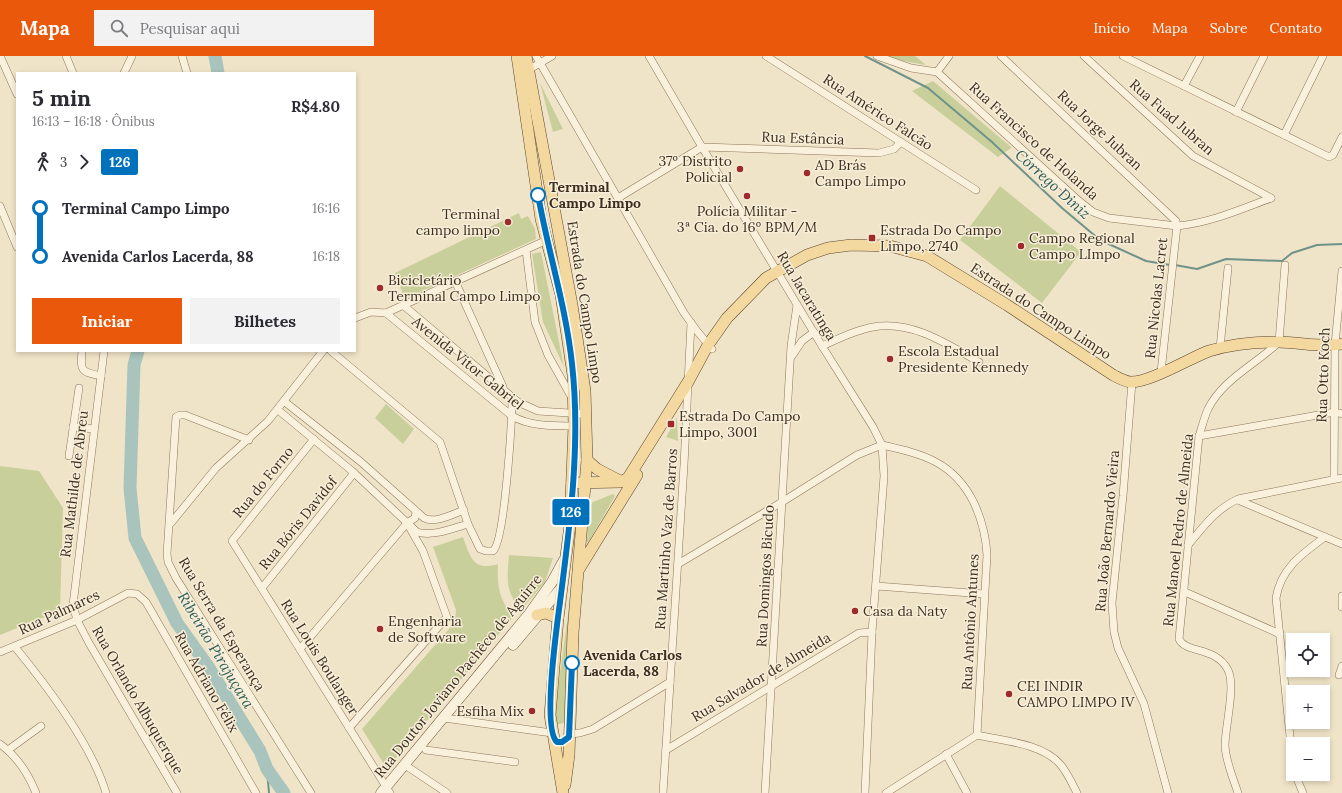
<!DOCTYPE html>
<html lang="pt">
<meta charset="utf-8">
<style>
:root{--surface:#fff;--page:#f2f2f3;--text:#2b2b33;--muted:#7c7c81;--accent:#ea580c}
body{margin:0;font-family:Lora,serif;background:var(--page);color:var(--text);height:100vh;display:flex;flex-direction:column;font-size:15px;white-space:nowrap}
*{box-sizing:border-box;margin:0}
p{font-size:13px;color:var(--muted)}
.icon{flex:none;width:22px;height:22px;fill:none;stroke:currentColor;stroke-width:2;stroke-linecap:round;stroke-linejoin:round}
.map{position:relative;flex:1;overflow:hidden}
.drawer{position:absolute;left:16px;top:16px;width:340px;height:280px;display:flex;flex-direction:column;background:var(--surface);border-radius:0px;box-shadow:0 2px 6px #0003}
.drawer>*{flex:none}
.badge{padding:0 8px;border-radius:3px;font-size:14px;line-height:26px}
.buttons{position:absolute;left:1286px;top:577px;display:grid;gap:8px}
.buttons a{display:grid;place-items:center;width:44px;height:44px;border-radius:0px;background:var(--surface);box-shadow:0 2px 6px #0003;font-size:20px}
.map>.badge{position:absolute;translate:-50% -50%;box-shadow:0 0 0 2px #fff}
.legs{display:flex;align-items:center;gap:6px;height:44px;padding:0 16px;font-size:13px}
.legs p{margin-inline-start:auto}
.head{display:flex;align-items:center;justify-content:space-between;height:68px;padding:0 16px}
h1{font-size:22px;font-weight:800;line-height:30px}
.cta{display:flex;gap:8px;margin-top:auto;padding:8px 16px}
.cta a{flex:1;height:46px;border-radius:0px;background:var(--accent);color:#fff;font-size:16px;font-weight:800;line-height:46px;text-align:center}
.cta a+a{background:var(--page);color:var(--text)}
ul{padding:0 16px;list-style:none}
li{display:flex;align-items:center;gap:14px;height:48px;font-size:15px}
li i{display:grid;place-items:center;width:6px;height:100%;margin:0 5px;background:currentColor}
li i::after{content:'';width:10px;height:10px;margin:-5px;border:3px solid;border-radius:50%;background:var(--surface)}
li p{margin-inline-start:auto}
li:first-child i{background:linear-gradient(#0000 50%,currentColor 0)}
li:last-child i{background:linear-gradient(currentColor 50%,#0000 0)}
header{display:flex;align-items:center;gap:24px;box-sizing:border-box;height:56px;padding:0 20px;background:var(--accent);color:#fff}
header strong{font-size:19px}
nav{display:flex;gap:22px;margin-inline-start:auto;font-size:14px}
.search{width:280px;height:36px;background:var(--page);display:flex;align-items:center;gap:10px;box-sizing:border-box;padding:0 14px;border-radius:0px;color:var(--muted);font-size:15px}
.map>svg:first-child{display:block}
.green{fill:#c9cf9b}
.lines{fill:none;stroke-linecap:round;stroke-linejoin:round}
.stream{stroke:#6f938a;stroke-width:2}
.river{stroke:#a9c4bc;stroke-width:13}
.street-casing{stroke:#8d765c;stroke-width:8}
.secondary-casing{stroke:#6f573f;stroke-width:11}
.primary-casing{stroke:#5b4430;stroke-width:12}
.street{stroke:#faf1dc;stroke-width:7}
.secondary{stroke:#faf1dc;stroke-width:10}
.primary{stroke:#f3d9a0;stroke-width:11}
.line-1-casing{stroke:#fff;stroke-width:9}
.line-1{stroke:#0072bc;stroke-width:6}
.poi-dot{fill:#9e2a2b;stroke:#f7eed8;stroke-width:1.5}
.stop-1-dot{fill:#fff;stroke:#0072bc;stroke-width:2}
.labels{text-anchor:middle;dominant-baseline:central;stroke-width:3;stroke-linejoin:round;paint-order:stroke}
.street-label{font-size:14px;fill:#3d2e20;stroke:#f7eed8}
.poi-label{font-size:14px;fill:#3d2e20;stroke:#f7eed8;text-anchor:start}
.stop-label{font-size:14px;font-weight:bold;fill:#3d2e20;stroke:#f7eed8;text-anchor:start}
.water-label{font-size:15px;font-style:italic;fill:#2f5d5a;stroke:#f7eed8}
</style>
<header>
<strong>Mapa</strong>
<div class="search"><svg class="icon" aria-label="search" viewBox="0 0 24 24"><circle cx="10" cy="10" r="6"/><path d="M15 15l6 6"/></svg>Pesquisar aqui</div>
<nav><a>Início</a><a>Mapa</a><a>Sobre</a><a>Contato</a></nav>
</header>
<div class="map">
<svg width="1342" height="737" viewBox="0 0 1342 737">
<rect width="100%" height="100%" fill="#f0e4c8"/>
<!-- green -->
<g class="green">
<path d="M 915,0 L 926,9 L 879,1 L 879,0 Z"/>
<path d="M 933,25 L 1011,91 L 1011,92 L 998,101 L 912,35 Z"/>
<path d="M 540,27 L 563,73 L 553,76 Z"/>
<path d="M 1000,130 L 1081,196 L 1042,247 L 960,184 Z"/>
<path d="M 519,157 L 521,163 L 528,160 L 535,173 L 536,183 L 405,243 L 395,217 Z"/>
<path d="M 541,196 L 564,311 L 543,266 L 532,198 Z"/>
<path d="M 386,348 L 414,373 L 403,388 L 375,362 Z"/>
<path d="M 677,362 L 678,385 L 666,381 Z"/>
<path d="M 0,410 L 39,415 L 63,452 L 60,555 L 0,579 Z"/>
<path d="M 613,438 L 615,440 L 589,485 L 587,486 L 588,452 L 593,446 Z"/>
<path d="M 463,481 C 470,500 473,516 498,508 C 497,531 499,542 513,561 L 387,713 L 362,673 L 455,566 L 456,554 L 433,491 Z"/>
<path d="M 509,499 L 553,502 L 545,526 L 521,554 C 505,535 507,523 509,499 Z"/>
<path d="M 573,549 L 567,601 L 565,667 L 553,669 L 569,551 Z"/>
</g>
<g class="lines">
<!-- stream -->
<g class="stream">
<path d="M 865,0 L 928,32 L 992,86 L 1062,152 L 1100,184 L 1146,205 L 1170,209"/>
<path d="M 1175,209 L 1197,213 L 1226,203 L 1282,205 L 1292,197 L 1317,189 L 1342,188"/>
<path d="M 267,713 L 269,737"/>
</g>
<!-- river -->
<g class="river">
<path d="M 215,0 L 218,17"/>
<path d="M 138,295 L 134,309 L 130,432 L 135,482 L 177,567 L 207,609 L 260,695 L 267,713 L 284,737"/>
</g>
<!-- street casing -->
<g class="street-casing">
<g id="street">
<path d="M 0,0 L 17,38"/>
<path d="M 66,0 L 73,17"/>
<path d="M 182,0 L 187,17"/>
<path d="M 536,0 L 684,257 L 697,275 L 712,293"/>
<path d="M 649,0 L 702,91 L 822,290 L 873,371 L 882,389 L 884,420 L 872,576 L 865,737"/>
<path d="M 766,0 L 976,134"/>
<path d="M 877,0 L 911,12 L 937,16 L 1079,145 L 1093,156 L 1109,162 L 1177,170 C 1210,167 1241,153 1271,142"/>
<path d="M 1001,0 L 1176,165 L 1177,170 L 1161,316"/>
<path d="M 1084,0 L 1193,100 L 1271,142"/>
<path d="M 1123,0 L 1329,101 L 1333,99 L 1342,81"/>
<path d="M 528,14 L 552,0"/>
<path d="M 937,16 L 949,0"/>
<path d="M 124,17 L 132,0"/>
<path d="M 1184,30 L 1200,0"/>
<path d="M 1236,56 L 1264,0"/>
<path d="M 1284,79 L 1323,0"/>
<path d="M 618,142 L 702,91 L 879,97 L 894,93 L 901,86"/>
<path d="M 0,150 L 17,191"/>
<path d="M 526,194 L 535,266 L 548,299 L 572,342"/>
<path d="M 455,225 L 503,331"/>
<path d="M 403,249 L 518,346 L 538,355 L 585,358"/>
<path d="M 386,257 L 512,360 C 531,371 555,370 576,370"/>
<path d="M 355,262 L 371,256 L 386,257 L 547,184"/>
<path d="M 822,290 C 838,283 855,274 873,271 C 912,264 947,288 979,306"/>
<path d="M 1220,292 L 1228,212"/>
<path d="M 82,295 C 80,315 81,316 101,320"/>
<path d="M 104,295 L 73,549 L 77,564 L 89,587 L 177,737"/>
<path d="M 331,295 L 440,386 L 468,468 L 480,493 L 486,495 L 493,495 C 505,485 512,363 512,341"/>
<path d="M 792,300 L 802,285 L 814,276"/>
<path d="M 1132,326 L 1123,440 L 1112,547 L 1114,576 L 1118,592 L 1144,648 L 1168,737"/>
<path d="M 285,346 L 361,406 L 424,462 C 435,468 453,458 464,454"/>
<path d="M 278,354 L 352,415 L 417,476 C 432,481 454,472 468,468"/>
<path d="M 73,371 L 94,373"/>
<path d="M 1199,380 L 1335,356 L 1342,358"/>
<path d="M 314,383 L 232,485 L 390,737"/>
<path d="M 249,384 L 185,359 L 180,359 L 176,361 L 167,498 L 168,506 L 176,522 L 311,737"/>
<path d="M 882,389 C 923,398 954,406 974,447 C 982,464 986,480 987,499 L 977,679"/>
<path d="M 69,400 L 79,332"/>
<path d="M 1334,423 L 1335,289 L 1342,215"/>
<path d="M 1238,444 L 1342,488"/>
<path d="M 171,467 L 216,412 L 268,365 L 323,295"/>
<path d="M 1188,489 C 1204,470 1215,454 1238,443 L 1342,422"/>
<path d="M 678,508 L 782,446 L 857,399 L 882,389"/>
<path d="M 876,530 L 984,538"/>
<path d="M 262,532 L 354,417"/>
<path d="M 1185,536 L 1280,578"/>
<path d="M 1342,540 L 1342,551"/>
<path d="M 15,591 C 47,630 92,689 106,737"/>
<path d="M 300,593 L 407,467 L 415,462 L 416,456"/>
<path d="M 0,596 L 77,564 L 128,537 L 137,538 L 146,546 L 256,737"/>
<path d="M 1339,619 L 1342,610"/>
<path d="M 444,662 L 552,677"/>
<path d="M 349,672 L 447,561 L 423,495 L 407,467"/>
<path d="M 569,678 L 580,677 L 593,673 L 670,626"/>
<path d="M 977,679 C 1003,685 1041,687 1060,708 C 1067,716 1072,727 1077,737"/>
<path d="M 0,688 C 18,701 28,717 36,737"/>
<path d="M 8,694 L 41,670"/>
<path d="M 426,694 L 515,706"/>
<path d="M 666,694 L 859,577 L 872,576"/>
<path d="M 946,698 L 967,737"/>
<path d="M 405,709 L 447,737"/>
<path d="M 1293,710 L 1276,542 C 1281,512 1302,498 1325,481"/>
<path d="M 1295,718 L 1303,737"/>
<path d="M 663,737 L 684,409 L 691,267"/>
<path d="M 765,737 L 791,290 L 797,249"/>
<path d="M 886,737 L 977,679"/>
<path d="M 1238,737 C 1233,722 1226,706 1225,690 C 1225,671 1236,630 1228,614 C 1216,590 1186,598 1179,583 L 1199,380 C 1202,371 1204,362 1208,353 C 1223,323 1255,309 1279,286 L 1285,209"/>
</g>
</g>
<!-- secondary casing -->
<g class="secondary-casing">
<g id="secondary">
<path d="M 513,589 L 562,531"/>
<path d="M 381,737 L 529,558 L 552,526 L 564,504"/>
</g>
</g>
<!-- primary casing -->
<g class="primary-casing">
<g id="primary">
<path d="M 517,0 L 541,163 L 561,239 L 573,319 L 574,370 L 570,469 L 558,562 L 550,659 L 563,737"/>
<path d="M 526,0 L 572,249 L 585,335 L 587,404 L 573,577 L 569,699 L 565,729"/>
<path d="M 587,404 L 597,413 L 620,425"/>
<path d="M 572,427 L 621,426 L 628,422 L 688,326 L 708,289 L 727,262 L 766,222 L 807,199 L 828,192 L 851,189 L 890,190 L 927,200 L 1007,249 L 1113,319 C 1119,322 1124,325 1130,326 C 1149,327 1190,302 1209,295 C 1232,288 1255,286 1278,286 C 1300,286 1321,292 1342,288"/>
<path d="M 579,513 L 637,419"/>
<path d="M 537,559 L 546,557 L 558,562"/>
</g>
</g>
<!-- street -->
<use href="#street" class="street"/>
<!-- secondary -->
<use href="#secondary" class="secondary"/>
<!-- primary -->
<use href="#primary" class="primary"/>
</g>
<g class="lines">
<!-- line-1 casing -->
<g class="line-1-casing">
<path id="line-1" d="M 538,139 C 548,195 566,251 572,308 C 581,386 570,469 560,546 C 557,569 542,673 557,686 L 562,686 L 569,681 L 572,607"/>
</g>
<!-- line-1 -->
<use href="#line-1" class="line-1"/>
</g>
<!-- markers -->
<g class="poi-dot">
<circle cx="740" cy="113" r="4"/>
<circle cx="807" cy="117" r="4"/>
<circle cx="747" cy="140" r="4"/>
<circle cx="508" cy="166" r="4"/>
<rect x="868" y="178" width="8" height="8" rx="2"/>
<circle cx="1021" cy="190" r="4"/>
<circle cx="380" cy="232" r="4"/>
<circle cx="890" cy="303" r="4"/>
<rect x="667" y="364" width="8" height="8" rx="2"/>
<circle cx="855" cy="555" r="4"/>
<circle cx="380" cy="573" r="4"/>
<circle cx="1009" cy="638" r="4"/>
<circle cx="532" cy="655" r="4"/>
</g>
<g class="stop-1-dot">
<circle cx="538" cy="139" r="7"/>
<circle cx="572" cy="607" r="7"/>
</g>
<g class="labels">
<!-- street labels -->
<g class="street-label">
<text transform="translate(878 56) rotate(33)">Rua Américo Falcão</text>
<text transform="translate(1172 61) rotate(41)">Rua Fuad Jubran</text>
<text transform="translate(1100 74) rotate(43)">Rua Jorge Jubran</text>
<text transform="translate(803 82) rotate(2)">Rua Estância</text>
<text transform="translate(1034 85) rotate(42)">Rua Francisco de Holanda</text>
<text transform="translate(807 240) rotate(59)">Rua Jacaratinga</text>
<text transform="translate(1156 242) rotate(-84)">Rua Nicolas Lacret</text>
<text transform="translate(585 246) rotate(81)">Estrada do Campo Limpo</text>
<text transform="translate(1041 255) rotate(33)">Estrada do Campo Limpo</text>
<text transform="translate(468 307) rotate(39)">Avenida Vitor Gabriel</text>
<text transform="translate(1323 319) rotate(-88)">Rua Otto Koch</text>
<text transform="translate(263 426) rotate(-51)">Rua do Forno</text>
<text transform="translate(74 428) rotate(-83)">Rua Mathilde de Abreu</text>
<text transform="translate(298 467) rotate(-51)">Rua Bóris Davidof</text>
<text transform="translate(1178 474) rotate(-84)">Rua Manoel Pedro de Almeida</text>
<text transform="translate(1107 475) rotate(-85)">Rua João Bernardo Vieira</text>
<text transform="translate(666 483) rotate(-86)">Rua Martinho Vaz de Barros</text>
<text transform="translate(765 520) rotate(-87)">Rua Domingos Bicudo</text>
<text transform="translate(59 556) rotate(-25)">Rua Palmares</text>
<text transform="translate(970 566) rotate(-87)">Rua Antônio Antunes</text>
<text transform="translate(222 568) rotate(59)">Rua Serra da Esperança</text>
<text transform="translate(320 601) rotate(58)">Rua Louis Boulanger</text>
<text transform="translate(458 620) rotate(-51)">Rua Doutor Joviano Pachêco de Aguirre</text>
<text transform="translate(761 621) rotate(-31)">Rua Salvador de Almeida</text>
<text transform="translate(207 626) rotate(60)">Rua Adriano Félix</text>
<text transform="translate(138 644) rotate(60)">Rua Orlando Albuquerque</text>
</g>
<!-- poi labels -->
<g class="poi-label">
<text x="732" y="105" text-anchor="end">37º Distrito<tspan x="732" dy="16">Policial</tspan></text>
<text x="815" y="109">AD Brás<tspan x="815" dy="16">Campo Limpo</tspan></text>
<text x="747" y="155" text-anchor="middle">Polícia Militar -<tspan x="747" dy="16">3ª Cia. do 16º BPM/M</tspan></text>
<text x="500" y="158" text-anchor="end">Terminal<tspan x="500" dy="16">campo limpo</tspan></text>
<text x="880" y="174">Estrada Do Campo<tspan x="880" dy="16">Limpo, 2740</tspan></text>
<text x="1029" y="182">Campo Regional<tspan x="1029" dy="16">Campo LImpo</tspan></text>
<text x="388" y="224">Bicicletário<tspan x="388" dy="16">Terminal Campo Limpo</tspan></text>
<text x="898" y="295">Escola Estadual<tspan x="898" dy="16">Presidente Kennedy</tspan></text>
<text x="679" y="360">Estrada Do Campo<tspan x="679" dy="16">Limpo, 3001</tspan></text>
<text x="863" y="555">Casa da Naty</text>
<text x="388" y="565">Engenharia<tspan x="388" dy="16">de Software</tspan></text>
<text x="1017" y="630">CEI INDIR<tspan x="1017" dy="16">CAMPO LIMPO IV</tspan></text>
<text x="524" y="655" text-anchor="end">Esfiha Mix</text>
</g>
<!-- stop labels -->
<g class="stop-label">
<text x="549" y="131">Terminal<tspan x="549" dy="16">Campo Limpo</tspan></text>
<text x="583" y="599">Avenida Carlos<tspan x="583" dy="16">Lacerda, 88</tspan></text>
</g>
<!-- water labels -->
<g class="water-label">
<text transform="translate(1053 128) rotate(42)">Córrego Diniz</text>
<text transform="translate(216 594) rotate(59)">Ribeirão Pirajuçara</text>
</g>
</g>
</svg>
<div class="buttons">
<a><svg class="icon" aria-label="locate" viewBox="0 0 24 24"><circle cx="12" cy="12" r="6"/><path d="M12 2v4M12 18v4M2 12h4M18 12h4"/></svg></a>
<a>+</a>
<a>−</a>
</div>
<b class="badge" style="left:571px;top:456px;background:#0072bc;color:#fff">126</b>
<section class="drawer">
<div class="head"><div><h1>5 min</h1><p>16:13 – 16:18 · Ônibus</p></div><b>R$4.80</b></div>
<div class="legs"><svg class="icon" aria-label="walk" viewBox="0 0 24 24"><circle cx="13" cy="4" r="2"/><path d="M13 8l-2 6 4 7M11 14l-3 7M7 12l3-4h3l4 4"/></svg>3<svg class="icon" aria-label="forward" viewBox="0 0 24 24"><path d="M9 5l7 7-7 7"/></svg><b class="badge" style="background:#0072bc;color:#fff">126</b></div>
<ul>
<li><i style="color:#0072bc"></i><b>Terminal Campo Limpo</b><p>16:16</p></li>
<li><i style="color:#0072bc"></i><b>Avenida Carlos Lacerda, 88</b><p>16:18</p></li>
</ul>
<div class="cta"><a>Iniciar</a><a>Bilhetes</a></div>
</section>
</div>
